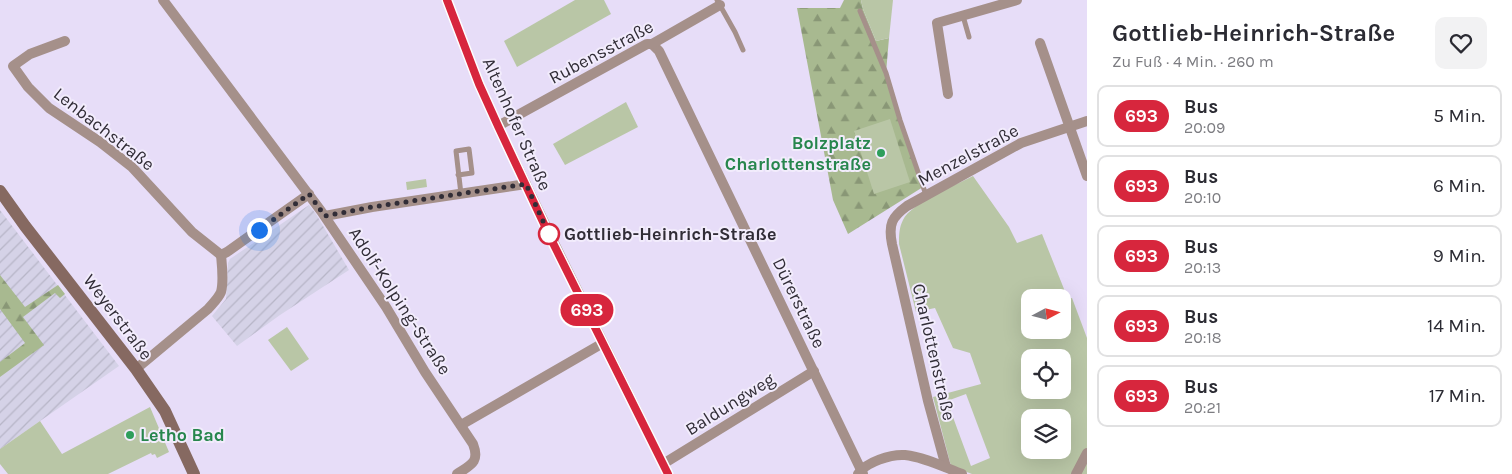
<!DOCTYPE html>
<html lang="de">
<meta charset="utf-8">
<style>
:root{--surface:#fff;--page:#f2f2f3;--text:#2b2b33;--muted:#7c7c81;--line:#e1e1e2}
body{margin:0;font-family:Karla,sans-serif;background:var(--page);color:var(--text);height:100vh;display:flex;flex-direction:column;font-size:19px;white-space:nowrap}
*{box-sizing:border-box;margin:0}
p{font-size:16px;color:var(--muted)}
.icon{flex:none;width:28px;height:28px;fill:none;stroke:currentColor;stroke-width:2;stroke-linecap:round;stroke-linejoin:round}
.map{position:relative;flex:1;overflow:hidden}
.drawer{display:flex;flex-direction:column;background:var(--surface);width:425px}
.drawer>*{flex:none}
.badge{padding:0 10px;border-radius:16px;font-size:18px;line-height:32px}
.needle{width:32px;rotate:83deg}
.tools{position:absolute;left:1021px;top:289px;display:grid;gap:10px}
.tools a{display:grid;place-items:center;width:50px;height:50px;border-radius:10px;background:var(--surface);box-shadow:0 5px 20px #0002;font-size:25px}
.you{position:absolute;width:25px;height:25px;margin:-12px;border:4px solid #fff;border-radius:50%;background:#1a73e8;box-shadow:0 0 0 8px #1a73e833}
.map>.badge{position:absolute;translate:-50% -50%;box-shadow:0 0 0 2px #fff}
.round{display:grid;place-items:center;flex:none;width:52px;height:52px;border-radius:10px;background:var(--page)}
.overview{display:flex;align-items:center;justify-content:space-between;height:85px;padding:0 25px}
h1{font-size:24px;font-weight:700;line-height:38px}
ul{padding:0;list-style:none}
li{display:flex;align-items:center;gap:15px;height:62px;margin:0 10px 8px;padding:0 15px;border:2px solid var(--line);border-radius:10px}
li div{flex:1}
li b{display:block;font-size:19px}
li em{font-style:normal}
li .badge{min-width:55px;font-weight:700;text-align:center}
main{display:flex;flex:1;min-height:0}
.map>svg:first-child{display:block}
.industrial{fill:url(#industrial-furrows)}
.forest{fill:url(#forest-firs)}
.garden{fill:#b9c6a6;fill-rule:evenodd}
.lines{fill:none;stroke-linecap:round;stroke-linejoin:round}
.service{stroke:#a5908a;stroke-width:5}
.minor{stroke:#a5908a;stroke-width:10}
.secondary{stroke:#866961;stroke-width:12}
.line-casing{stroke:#fff;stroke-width:11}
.line{stroke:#d7263d;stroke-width:8}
.walk{stroke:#312d37;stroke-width:5;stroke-dasharray:0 9}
.leisure-dot{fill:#2e9e5b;stroke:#f2ecfc;stroke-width:2}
.stop-dot{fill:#fff;stroke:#d7263d;stroke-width:2.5}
.labels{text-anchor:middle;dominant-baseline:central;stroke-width:4;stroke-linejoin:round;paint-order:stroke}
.street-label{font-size:18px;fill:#312d37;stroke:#f2ecfc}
.leisure-label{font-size:18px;font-weight:bold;fill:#27864d;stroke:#f2ecfc;text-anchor:end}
.stop-label{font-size:18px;font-weight:bold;fill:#312d37;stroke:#f2ecfc;text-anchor:start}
</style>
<main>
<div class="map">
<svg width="1087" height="474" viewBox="0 0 1087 474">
<defs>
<pattern id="industrial-furrows" width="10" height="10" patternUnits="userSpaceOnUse" patternTransform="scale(1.25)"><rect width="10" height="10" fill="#d5d2e7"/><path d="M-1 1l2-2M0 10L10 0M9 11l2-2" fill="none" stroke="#b7b5c7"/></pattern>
<pattern id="forest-firs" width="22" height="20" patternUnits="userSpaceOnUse" patternTransform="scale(1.25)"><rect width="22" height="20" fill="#a8b990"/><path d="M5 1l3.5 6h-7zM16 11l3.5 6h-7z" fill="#899776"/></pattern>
</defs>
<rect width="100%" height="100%" fill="#e7ddf8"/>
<!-- industrial -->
<g class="industrial">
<path d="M 309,205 L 316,214 L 349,270 L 280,315 L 237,346 L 212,316 L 226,299 L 228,263 L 230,259 Z"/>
<path d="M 0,210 L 119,366 L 0,449 Z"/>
</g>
<!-- forest -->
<g class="forest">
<path d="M 844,0 L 861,0 L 863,9 L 876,41 L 889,38 L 886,73 L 923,187 L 848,234 L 833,200 L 797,8 L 840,8 Z"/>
<path d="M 0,275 L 25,307 L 58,285 L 65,294 L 60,298 L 55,293 L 23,317 L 44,345 L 0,377 L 0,362 L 25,343 L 0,309 Z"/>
</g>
<!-- garden -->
<g class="garden">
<path d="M 575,0 L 604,0 L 611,14 L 517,67 L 504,41 Z"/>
<path d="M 861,0 L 893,0 L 889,38 L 876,41 L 863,9 Z"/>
<path d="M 626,102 L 638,127 L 565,165 L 553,144 Z"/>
<path d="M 890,119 L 910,182 L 874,194 L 854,131 Z"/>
<path d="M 973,176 L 1009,227 L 1017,243 L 1042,234 L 1068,299 L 1072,298 L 1087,338 L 1087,474 L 972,474 L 951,466 L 933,397 L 981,384 L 970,353 L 953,348 L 935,308 L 916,312 L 899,244 C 899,235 899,228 903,220 C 911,203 956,185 973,176 ZM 1030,298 L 1062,298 L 1062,330 L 1030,330 ZM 1030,358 L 1062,358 L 1062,390 L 1030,390 ZM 966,394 L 990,458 L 971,466 L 947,401 ZM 1030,418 L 1062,418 L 1062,450 L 1030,450 Z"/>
<path d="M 426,179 L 427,187 L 407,190 L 406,182 Z"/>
<path d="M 287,327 L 309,359 L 291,371 L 268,340 Z"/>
<path d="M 150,407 L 169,452 L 157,458 L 155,454 L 152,455 L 151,453 L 108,474 L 8,474 L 0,464 L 0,449 L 40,421 L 62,454 Z"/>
</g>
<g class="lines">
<!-- service -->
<g class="service">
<path d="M 717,0 L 735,32 L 743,50"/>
<path d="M 860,11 L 886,73 L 900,120 L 926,195"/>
<path d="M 963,16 L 969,37"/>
<path d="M 458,175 L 472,173 L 469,149 L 456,151 L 461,194"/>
</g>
<!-- minor -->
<g class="minor">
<path d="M 163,0 L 321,211 L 386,307 L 425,372 L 473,444 C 480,462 471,465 457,474"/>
<path d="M 447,0 L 479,84 L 498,126 L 553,241 L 668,474"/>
<path d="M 65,41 L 30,54 L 13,66 L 28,87 L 49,108 L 100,142 L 132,167 L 192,232 L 221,255"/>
<path d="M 1040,43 L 1087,176"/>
<path d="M 652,44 L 659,51 L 863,474"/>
<path d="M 948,94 L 937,23 L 1017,0"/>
<path d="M 498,126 L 647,44 L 652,44 L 720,5"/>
<path d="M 325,216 L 372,207 L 526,184"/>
<path d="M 136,369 L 208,309 C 212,304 218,299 221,292 C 224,281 222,266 221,255 L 227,252 L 309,194"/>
<path d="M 461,425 L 603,343"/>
<path d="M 663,464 L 814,371"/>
<path d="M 946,467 L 928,401 L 892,244 C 888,224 892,217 907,206 L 1021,143 L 1087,121"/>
<path d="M 858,474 C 866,462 891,454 905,455 C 924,457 944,467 962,474"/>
<path d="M 1076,474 L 1087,453"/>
</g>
<!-- secondary -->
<path class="secondary" d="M 0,191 L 25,226 L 136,369 L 165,411 L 194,474"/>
</g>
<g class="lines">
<!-- line casing -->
<g class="line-casing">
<path id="line" d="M 447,0 L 479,84 L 498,126 L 552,241 L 668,474"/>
</g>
<!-- line -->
<use href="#line" class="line"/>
<!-- walk -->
<path class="walk" d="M 259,230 L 309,194 L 325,216 L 372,207 L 526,184 L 549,234"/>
</g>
<!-- markers -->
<g class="leisure-dot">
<circle cx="881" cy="153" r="5"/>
<circle cx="130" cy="435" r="5"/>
</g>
<circle class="stop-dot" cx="549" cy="234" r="10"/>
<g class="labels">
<!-- street labels -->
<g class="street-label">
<text transform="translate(601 52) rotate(-28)">Rubensstraße</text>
<text transform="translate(517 124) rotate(66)">Altenhofer Straße</text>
<text transform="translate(104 129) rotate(38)">Lenbachstraße</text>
<text transform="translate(968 155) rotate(-28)">Menzelstraße</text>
<text transform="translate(400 301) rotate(57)">Adolf-Kolping-Straße</text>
<text transform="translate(799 303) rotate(64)">Dürerstraße</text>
<text transform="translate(118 317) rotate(53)">Weyerstraße</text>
<text transform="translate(934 352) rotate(77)">Charlottenstraße</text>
<text transform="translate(730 404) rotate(-32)">Baldungweg</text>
</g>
<!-- leisure labels -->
<g class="leisure-label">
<text x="871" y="143">Bolzplatz<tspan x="871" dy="21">Charlottenstraße</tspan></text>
<text x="140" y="435" text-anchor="start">Letho Bad</text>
</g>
<!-- stop labels -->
<g class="stop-label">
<text x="564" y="234">Gottlieb-Heinrich-Straße</text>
</g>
</g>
</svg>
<div class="tools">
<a><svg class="needle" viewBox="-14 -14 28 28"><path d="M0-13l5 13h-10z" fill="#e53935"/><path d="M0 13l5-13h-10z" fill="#7c7c81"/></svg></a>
<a><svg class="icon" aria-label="locate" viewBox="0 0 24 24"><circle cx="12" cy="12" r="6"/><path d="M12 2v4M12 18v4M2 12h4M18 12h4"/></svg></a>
<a><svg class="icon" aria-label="layers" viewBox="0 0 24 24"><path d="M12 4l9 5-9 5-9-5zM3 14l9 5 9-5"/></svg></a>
</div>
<div class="you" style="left:259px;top:230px"></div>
<b class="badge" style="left:587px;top:310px;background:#d7263d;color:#fff">693</b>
</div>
<section class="drawer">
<div class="overview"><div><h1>Gottlieb-Heinrich-Straße</h1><p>Zu Fuß · 4 Min. · 260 m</p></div><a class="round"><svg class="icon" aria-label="heart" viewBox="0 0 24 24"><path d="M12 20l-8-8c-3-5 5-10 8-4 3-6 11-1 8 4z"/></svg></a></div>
<ul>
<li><span class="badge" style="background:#d7263d;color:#fff">693</span><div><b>Bus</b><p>20:09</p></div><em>5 Min.</em></li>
<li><span class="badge" style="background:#d7263d;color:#fff">693</span><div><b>Bus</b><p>20:10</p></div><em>6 Min.</em></li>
<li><span class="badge" style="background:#d7263d;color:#fff">693</span><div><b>Bus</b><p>20:13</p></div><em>9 Min.</em></li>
<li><span class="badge" style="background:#d7263d;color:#fff">693</span><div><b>Bus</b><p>20:18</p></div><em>14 Min.</em></li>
<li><span class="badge" style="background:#d7263d;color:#fff">693</span><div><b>Bus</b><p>20:21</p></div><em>17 Min.</em></li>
</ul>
</section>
</main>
